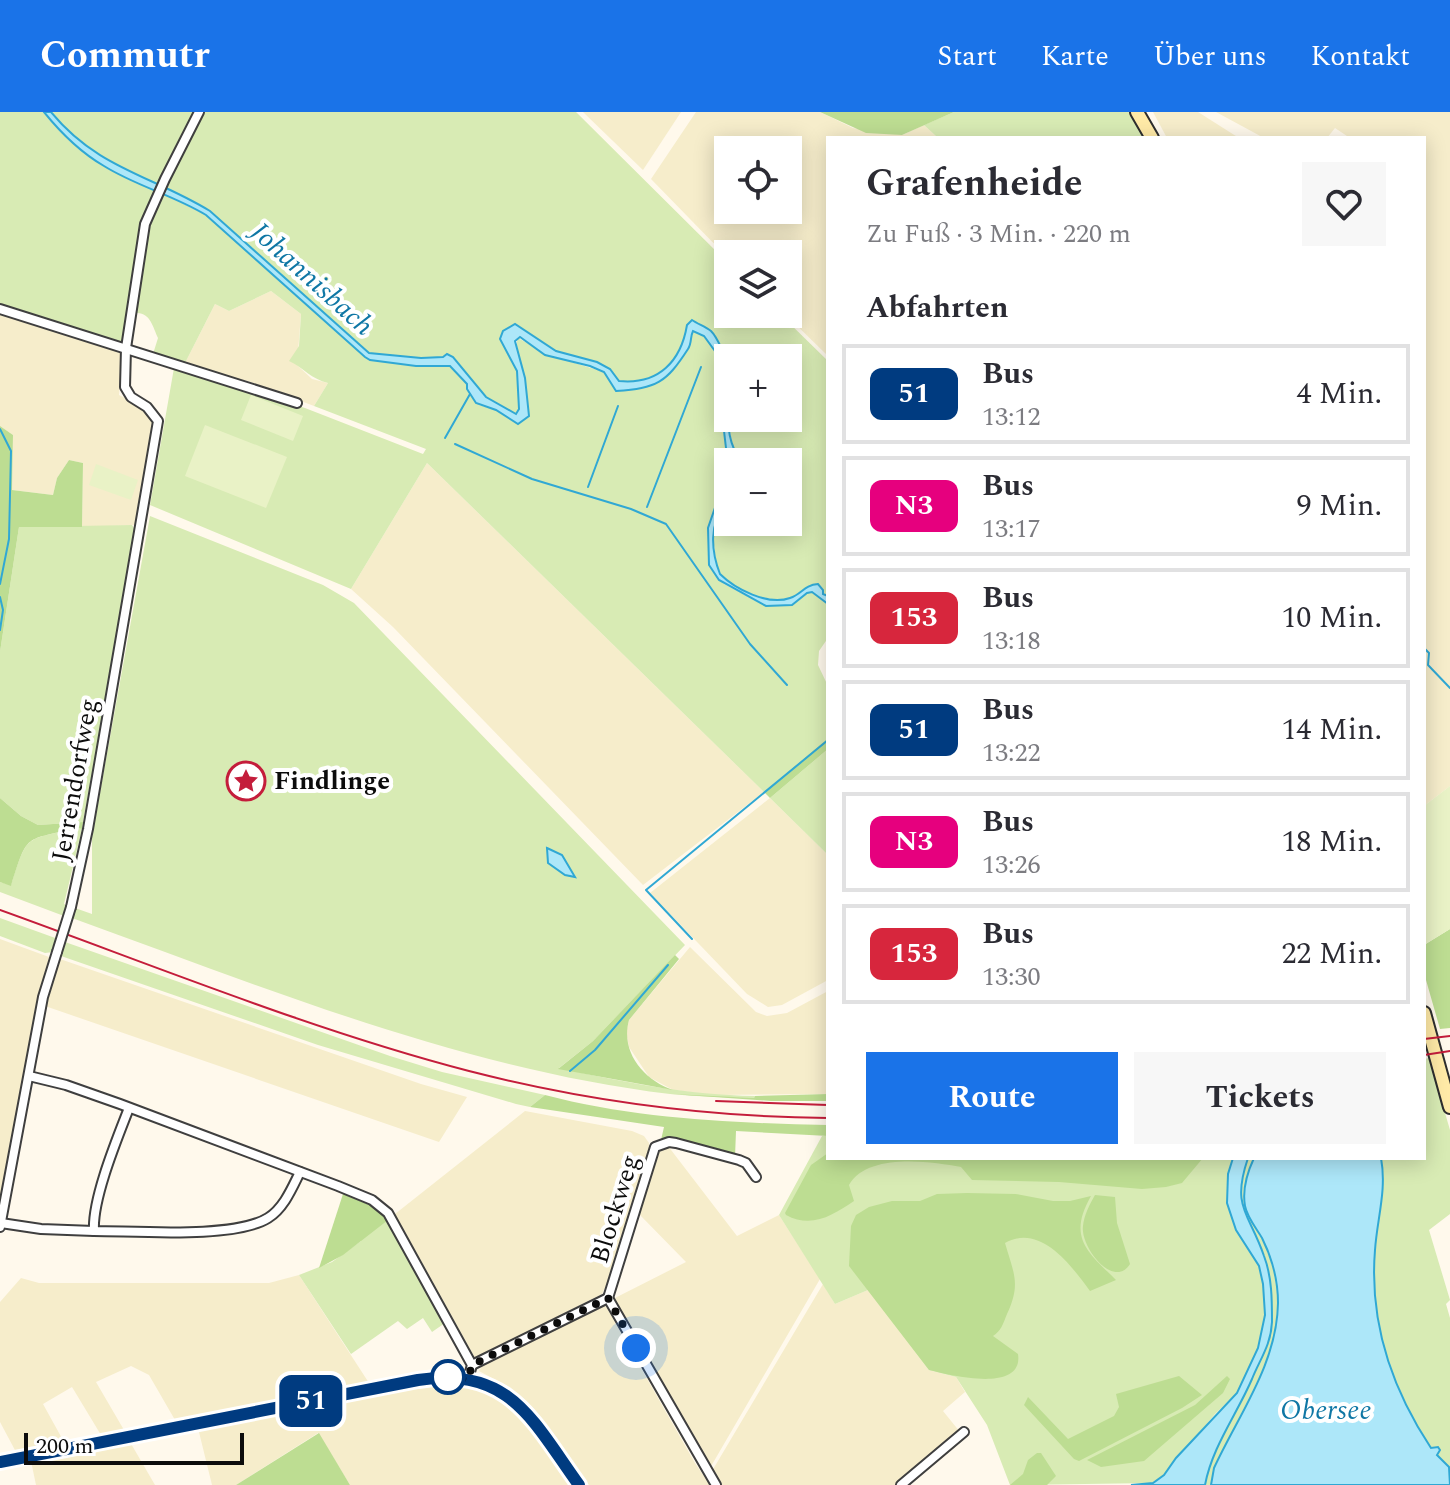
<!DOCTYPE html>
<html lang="de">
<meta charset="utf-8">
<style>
:root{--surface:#fff;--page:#f7f7f7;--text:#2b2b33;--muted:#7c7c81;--line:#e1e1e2;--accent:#1a73e8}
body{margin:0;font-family:Spectral,serif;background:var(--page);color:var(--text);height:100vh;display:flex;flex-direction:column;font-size:30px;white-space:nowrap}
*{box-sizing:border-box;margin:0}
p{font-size:26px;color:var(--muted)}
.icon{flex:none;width:44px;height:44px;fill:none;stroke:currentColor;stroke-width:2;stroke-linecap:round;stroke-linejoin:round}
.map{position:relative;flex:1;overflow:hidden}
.details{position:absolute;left:826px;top:24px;width:600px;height:1024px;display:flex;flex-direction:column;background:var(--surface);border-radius:0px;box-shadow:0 4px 20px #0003}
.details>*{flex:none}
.badge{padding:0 16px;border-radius:12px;font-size:28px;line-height:52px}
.fabs{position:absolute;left:714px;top:24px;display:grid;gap:16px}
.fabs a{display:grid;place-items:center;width:88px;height:88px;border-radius:0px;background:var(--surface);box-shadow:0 4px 20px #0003;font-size:40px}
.scale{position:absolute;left:24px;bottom:20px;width:220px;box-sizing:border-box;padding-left:8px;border:4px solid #0c0c0c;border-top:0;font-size:22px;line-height:28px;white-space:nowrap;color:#0c0c0c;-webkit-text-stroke:6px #fff;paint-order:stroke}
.you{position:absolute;width:40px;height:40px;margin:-20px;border:6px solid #fff;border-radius:50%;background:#1a73e8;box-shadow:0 0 0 12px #1a73e833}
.map>.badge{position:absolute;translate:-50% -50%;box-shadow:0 0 0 4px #fff}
h2{padding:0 40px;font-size:30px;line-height:72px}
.round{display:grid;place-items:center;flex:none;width:84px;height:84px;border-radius:0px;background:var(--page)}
.head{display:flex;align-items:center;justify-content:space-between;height:136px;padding:0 40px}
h1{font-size:38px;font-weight:700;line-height:60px}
.primary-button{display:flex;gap:16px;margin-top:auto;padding:16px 40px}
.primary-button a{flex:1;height:92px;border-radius:0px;background:var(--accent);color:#fff;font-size:32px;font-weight:700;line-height:92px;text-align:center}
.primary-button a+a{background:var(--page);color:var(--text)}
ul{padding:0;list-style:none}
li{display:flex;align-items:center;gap:24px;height:100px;margin:0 16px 12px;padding:0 24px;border:4px solid var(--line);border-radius:0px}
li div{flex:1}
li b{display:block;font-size:30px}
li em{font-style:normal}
li .badge{min-width:88px;font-weight:700;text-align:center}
header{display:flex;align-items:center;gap:48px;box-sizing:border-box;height:112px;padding:0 40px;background:var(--accent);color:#fff}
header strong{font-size:38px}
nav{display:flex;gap:44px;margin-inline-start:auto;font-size:28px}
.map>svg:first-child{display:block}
.farmland{fill:#f6edcb;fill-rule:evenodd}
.green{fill:#d8ebb4}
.forest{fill:#bddd92}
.pitch{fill:#e9f2c6}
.water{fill:#ade7f9;stroke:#30a8d4;stroke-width:2}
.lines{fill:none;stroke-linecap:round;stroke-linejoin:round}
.stream{stroke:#30a8d4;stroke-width:2}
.minor-casing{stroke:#3f3f3f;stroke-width:12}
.secondary-casing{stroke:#2e2e2e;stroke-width:16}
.minor{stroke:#fff;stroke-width:8}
.secondary{stroke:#ffeaa7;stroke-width:12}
.rail{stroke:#c41d3b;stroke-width:2}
.minor-bridge-casing{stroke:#3f3f3f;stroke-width:12;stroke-linecap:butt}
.minor-bridge{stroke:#fff;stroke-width:8}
.line-casing{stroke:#fff;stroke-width:18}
.line{stroke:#003b80;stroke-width:12}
.walk{stroke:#0c0c0c;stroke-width:8;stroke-dasharray:0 14.4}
.stop-dot{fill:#fff;stroke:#003b80;stroke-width:4}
.labels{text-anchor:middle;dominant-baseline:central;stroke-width:8;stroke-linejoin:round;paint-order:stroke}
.street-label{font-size:26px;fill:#0c0c0c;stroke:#fff}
.poi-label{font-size:26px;font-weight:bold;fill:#0c0c0c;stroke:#fff;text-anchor:start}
.water-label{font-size:28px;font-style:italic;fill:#0f77a5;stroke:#fff}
</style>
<header>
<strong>Commutr</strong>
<nav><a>Start</a><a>Karte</a><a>Über uns</a><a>Kontakt</a></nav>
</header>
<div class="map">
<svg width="1450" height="1373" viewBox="0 0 1450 1373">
<rect width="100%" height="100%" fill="#fff9ec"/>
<!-- farmland -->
<g class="farmland">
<path d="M 583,0 L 681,0 L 643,58 Z"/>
<path d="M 696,0 L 820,0 L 853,16 L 902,23 L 924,13 L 938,26 L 828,26 L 828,244 L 785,202 L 788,202 L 788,142 L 728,142 L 728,146 L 651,67 ZM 728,38 L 788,38 L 788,98 L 728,98 Z"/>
<path d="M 1153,0 L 1198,0 L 1239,26 L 1167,26 Z"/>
<path d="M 1216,0 L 1450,0 L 1450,674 L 1424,694 L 1424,26 L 1350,26 L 1335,16 L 1327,26 L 1264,26 Z"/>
<path d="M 271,179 L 301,202 L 297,253 L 312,267 L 328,271 L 314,294 L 248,269 L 215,263 L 184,253 L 215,192 L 229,199 Z"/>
<path d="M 0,200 L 123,238 L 119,283 L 145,296 L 154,309 L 137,413 L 82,415 L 83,351 L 69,348 L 57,366 L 53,383 L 12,378 L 13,323 L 0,314 Z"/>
<path d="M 427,351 L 764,680 L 643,773 L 393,515 L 351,477 Z"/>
<path d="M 770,686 L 828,743 L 828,868 L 782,893 L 768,895 L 747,882 L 650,781 Z"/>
<path d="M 0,827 L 49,845 L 0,1092 Z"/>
<path d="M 690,835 L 756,900 L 767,904 L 787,901 L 828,879 L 828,982 L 714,983 L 673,978 L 649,965 L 629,935 L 626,920 L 629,908 Z"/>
<path d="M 60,847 L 421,972 L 467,985 L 439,1030 L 45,894 Z"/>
<path d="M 525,999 L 632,1019 L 644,1024 L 649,1031 L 649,1040 L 615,1156 L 602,1182 L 475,1246 L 395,1102 Z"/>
<path d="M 668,1034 L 737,1124 L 779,1103 L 820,1167 L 710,1356 L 613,1187 L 686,1150 L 639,1102 L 656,1042 Z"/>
<path d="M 299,1163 L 369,1271 L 175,1308 L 149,1263 L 131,1254 L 96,1270 L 124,1318 L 101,1323 L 72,1275 L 43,1292 L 64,1330 L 16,1340 L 0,1310 L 0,1190 L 21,1166 L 39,1171 L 269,1171 Z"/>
<path d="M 823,1172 L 835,1192 L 868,1178 L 929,1258 L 956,1265 L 965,1280 L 943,1299 L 960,1320 L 895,1373 L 721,1373 L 712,1359 Z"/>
<path d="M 604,1191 L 695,1351 L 710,1373 L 589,1373 L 532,1295 L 507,1274 L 479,1259 L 482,1254 Z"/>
<path d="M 448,1270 L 475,1274 L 506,1290 L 520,1302 L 571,1373 L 350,1373 L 318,1321 L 236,1373 L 212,1373 L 198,1316 Z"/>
<path d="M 130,1330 L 155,1373 L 36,1373 L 31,1349 Z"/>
</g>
<!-- green -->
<g class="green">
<path d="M 0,0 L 44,0 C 75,38 112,59 157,79 L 141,116 L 123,232 L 0,193 Z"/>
<path d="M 51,0 L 194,0 L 159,73 C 117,54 81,36 51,0 Z"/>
<path d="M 202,0 L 576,0 L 728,151 L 728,202 L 780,202 L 828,249 L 828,484 L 823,482 L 823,478 L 817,472 C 804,473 802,482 790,486 C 773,493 732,477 721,463 C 715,456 716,443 714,433 C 713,418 714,404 728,394 L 728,410 L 775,413 L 777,410 L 788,410 L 788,350 L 742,350 L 734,340 L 728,309 L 729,306 L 788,306 L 788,246 L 728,246 L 719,235 L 713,221 L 687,213 L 683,233 L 666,258 L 646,267 L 628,270 L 619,269 L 576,245 L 556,239 L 515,212 L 503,219 L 500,226 L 517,259 L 519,298 L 516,302 L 486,285 L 453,245 L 421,246 L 369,241 L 210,99 L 163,75 Z"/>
<path d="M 954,0 L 1130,0 L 1144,26 L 938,26 L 924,13 Z"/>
<path d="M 161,81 L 206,103 L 365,245 L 370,248 L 416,254 L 450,254 L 467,272 L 479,293 L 496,298 L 518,312 C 521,305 527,295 527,288 C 528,271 513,236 518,226 L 549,243 L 604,260 L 616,279 C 646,277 671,263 688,238 C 691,232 690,225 693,219 L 704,223 L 728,257 L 728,295 L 723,319 L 731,350 L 728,350 L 728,384 L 718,387 L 715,392 L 709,428 L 711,447 L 724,472 L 766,494 L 792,493 L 807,481 L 812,480 L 828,492 L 828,526 L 819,539 L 818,553 L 828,574 L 828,626 L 764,680 L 427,351 L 351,477 L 150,393 L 174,256 L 305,296 L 423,342 L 426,337 L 314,294 L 328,271 C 311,267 304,256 289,249 L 299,234 L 301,202 L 271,179 L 229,199 L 215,192 L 184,253 L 153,242 L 158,226 C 153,215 150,200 136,201 L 148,117 Z"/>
<path d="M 150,404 L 323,473 L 354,491 L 685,833 L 593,929 L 559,956 C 624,970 688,983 755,984 L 754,986 C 726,985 698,985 670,982 C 463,957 266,876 72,806 L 75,796 L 92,802 L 92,725 Z"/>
<path d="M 132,413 L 136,419 L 83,710 L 38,713 L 21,704 L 0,686 L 0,540 L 19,415 Z"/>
<path d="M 828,637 L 828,743 L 770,686 Z"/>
<path d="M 77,716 L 82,717 L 64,792 L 68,794 L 64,804 L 0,780 L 0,770 L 11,773 C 28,720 25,729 77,716 Z"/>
<path d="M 0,806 L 58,827 L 53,840 L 45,841 L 0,824 Z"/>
<path d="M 65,830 L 390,944 L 442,960 L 545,983 L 530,995 L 516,992 L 318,933 L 61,844 Z"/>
<path d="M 1429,946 L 1450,1018 L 1450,1102 L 1429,1118 L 1450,1188 L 1446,1192 L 1450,1206 L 1450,1360 L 1449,1355 L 1436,1342 L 1439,1338 L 1431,1337 C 1394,1279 1370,1215 1374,1145 C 1377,1111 1386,1080 1381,1046 L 1424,1046 L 1424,947 Z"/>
<path d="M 822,1024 L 828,1024 L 828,1046 L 1233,1046 L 1228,1062 L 1227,1091 L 1236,1118 L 1259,1154 L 1263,1172 L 1265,1203 L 1258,1236 L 1237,1281 L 1215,1302 L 1164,1363 L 1153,1371 L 1010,1373 L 987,1313 L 956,1265 L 929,1258 L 868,1178 L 835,1192 L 779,1103 Z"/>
<path d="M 1248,1046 L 1254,1046 L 1246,1066 L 1248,1102 L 1266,1135 L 1274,1159 L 1278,1188 L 1275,1227 L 1265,1254 L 1214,1356 L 1211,1373 L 1205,1373 C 1212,1335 1237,1302 1252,1267 C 1260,1247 1270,1233 1272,1210 C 1273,1188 1271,1165 1264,1144 C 1249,1101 1231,1096 1248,1046 Z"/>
<path d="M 343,1082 L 382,1100 L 445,1211 L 432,1220 L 423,1206 L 407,1217 L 398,1209 L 351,1242 L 299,1163 L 332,1150 L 361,1129 Z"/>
</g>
<!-- forest -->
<g class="forest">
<path d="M 820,0 L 954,0 L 902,23 L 866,21 Z"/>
<path d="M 0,314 L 13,323 L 12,378 L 53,383 L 57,366 L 69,348 L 83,351 L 82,415 L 19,415 L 0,540 Z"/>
<path d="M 828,626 L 828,637 L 770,686 L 764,680 Z"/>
<path d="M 0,686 L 21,704 L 38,713 L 83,710 L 82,717 L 77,716 C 24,729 28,720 11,774 L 0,770 Z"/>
<path d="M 1450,817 L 1450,916 L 1440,917 L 1424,861 L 1424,833 Z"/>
<path d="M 675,843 L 679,847 L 629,908 C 620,940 644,968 673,978 L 558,957 L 593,929 Z"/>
<path d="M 671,982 L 754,986 L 755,984 L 828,982 L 828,989 L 771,989 Z"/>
<path d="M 545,983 C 636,1007 734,1011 828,1013 L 828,1024 L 736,1019 L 735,1045 L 678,1027 L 661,1028 L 664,1015 L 530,995 Z"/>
<path d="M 828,1041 L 828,1046 L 1203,1046 L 1182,1071 L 1166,1075 L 1142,1077 L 1059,1070 L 972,1068 L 961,1055 C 929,1049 867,1041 849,1073 L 854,1089 C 833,1103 812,1117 786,1103 L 785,1101 L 811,1053 Z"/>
<path d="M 967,1081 L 1016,1082 L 1053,1089 L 1070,1089 L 1091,1084 C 1067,1126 1088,1140 1116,1168 L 1090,1179 C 1071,1153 1040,1111 1005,1131 C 1014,1162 1021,1172 1007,1202 C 1003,1212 1001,1219 993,1224 L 1018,1242 C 1024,1282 949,1263 929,1258 L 849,1154 L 851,1114 L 856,1103 L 869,1095 L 892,1089 L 920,1089 L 937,1082 Z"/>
<path d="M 343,1082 L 377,1096 L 388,1108 L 343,1143 L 319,1156 Z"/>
<path d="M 1095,1083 L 1115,1085 L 1117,1111 L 1130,1152 C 1114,1178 1080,1135 1083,1114 C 1084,1103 1090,1092 1095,1083 Z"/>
<path d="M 1179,1264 L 1202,1283 L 1182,1296 L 1079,1349 L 1074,1347 L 1024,1293 L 1028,1285 L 1068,1327 L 1114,1304 L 1119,1295 L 1116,1282 Z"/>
<path d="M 1227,1264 L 1230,1267 L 1223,1281 L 1144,1349 L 1101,1355 L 1087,1348 L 1195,1293 Z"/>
<path d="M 319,1321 L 350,1373 L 236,1373 Z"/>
<path d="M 1037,1341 L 1041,1341 L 1056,1364 L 1047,1373 L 1010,1373 L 1023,1362 L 1028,1348 Z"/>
</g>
<!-- pitch -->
<g class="pitch">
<path d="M 251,283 L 303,304 L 293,329 L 241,308 Z"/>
<path d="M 205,313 L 287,345 L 266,396 L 185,364 Z"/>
<path d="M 96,352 L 138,368 L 131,388 L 89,373 Z"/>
<path d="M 1450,674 L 1450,817 L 1424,833 L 1424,694 Z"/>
</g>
<!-- water -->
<g class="water">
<path d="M 44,0 L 51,0 C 98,57 151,63 210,99 L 369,241 L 421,246 L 443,245 L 447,242 L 453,245 L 486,285 L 516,302 L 519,297 L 517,259 L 500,227 L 503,219 L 515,212 L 556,239 L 597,250 L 610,257 L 619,269 C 659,273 681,249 687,213 L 692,208 C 698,212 706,215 711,219 C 717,225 728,248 728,257 L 704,224 L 693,219 C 690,225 692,231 688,237 C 666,271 657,276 616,279 L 604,260 L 590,254 L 545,243 L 520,225 L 515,229 L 525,266 L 529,304 L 518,312 L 496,298 L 476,291 L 467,277 L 467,272 L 450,254 L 416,254 L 370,248 L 365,245 L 206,103 C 173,83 136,74 104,54 C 80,40 61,21 44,0 Z"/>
<path d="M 728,295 C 728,314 728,333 742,350 L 731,350 L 726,336 L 722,302 Z"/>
<path d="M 728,384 L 728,394 C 707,408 712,442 720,462 C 735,477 768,494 790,486 C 802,482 804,473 818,472 L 823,478 L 823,482 L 828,484 L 828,492 L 812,480 L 807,481 L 792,493 L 766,494 L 719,468 L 709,453 L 708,416 L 718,387 Z"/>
<path d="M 547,736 L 562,743 L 575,765 L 565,763 L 548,751 Z"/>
<path d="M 1233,1046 L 1248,1046 C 1231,1096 1249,1100 1264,1144 C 1272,1165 1272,1188 1272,1210 C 1271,1233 1260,1247 1252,1267 C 1237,1302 1212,1335 1205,1373 L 1131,1373 L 1153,1371 L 1164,1363 L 1176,1346 L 1237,1281 L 1258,1236 L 1265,1203 L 1263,1172 L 1259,1154 L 1236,1118 L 1227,1091 L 1228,1062 Z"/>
<path d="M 1254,1046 L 1381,1046 C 1387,1078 1377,1107 1375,1138 C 1369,1211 1392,1277 1431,1336 L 1438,1335 L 1440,1338 L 1437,1343 L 1449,1355 L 1450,1373 L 1211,1373 L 1214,1356 C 1239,1302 1277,1252 1278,1191 C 1278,1169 1272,1146 1262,1126 C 1256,1116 1247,1105 1245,1094 C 1242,1077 1247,1061 1254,1046 Z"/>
</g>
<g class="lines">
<!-- stream -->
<g class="stream">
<path d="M 0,317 L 11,339 L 9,427 L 0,472"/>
<path d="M 445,326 L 470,282"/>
<path d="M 455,332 L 532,367 L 631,397 L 666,412 L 750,532 L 787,573"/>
<path d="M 588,375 L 618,294"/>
<path d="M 647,395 L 701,255"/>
<path d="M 0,485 L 3,498 L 0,518"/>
<path d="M 1424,536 L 1429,541 L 1428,553 L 1450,576"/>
<path d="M 692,827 L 646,778 L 828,628"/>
<path d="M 570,959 L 595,938 L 668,853"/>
</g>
<!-- minor casing -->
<g class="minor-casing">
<g id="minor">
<path d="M 0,197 L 297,291"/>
<path d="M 71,795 L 88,717 L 158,309 L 147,295 L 131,285 L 125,275 L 126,236 L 145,112 L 165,67 L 199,0"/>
<path d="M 29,964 L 66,973 L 120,992 L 338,1074 L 372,1088 L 388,1101 L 472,1253 L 468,1267"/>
<path d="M 129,996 C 117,1027 92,1087 94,1119 C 136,1119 234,1127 268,1106 C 284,1096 292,1076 300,1060"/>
<path d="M 1,1111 L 41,1117 L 94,1119"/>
<path d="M 0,1115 L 43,885 L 57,840"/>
<path d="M 608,1186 L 655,1035 L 669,1030 L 676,1031 L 739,1048 L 746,1051 L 756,1065"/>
<path d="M 608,1186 L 716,1373"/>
<path d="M 472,1253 L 608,1186"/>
<path d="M 0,1350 L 418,1268 C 510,1254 533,1308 579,1373"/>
<path d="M 901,1373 L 964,1320"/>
</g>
</g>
<!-- secondary casing -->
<g class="secondary-casing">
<g id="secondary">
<path d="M 1137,0 L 1152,26"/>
<path d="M 1424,901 L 1450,995"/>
</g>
</g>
<!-- minor -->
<use href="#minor" class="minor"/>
<!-- secondary -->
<use href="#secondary" class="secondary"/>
<!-- rail -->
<g class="rail">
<path d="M 0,798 C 153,853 311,918 469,959 C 586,989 708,1005 828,1006"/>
<path d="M 1424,927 L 1450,924"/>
<path d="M 1424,943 L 1450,939"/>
<path d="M 716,989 L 828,993"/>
</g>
<!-- minor-bridge casing -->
<g class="minor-bridge-casing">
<path id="minor-bridge" d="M 57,840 L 71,795"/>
</g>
<!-- minor-bridge -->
<use href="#minor-bridge" class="minor-bridge"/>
</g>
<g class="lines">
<!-- line casing -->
<g class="line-casing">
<path id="line" d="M 0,1350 L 418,1268 C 510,1254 532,1308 579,1373"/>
</g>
<!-- line -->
<use href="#line" class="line"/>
<!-- walk -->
<path class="walk" d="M 448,1265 L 468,1267 L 472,1253 L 608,1186 L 636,1236"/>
</g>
<!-- icons -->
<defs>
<g id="sight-ring" transform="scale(2)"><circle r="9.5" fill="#fff" stroke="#c41d3b" stroke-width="1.5"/><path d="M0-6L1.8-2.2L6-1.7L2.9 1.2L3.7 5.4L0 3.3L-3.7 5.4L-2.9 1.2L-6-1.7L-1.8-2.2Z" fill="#c41d3b"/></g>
</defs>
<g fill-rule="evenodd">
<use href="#sight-ring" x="246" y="669"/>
</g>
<!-- markers -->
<circle class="stop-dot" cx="448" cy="1265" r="16"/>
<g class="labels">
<!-- street labels -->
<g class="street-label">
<text transform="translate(75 668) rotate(-80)">Jerrendorfweg</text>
<text transform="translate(615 1097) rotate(-73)">Blockweg</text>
</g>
<!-- poi labels -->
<g class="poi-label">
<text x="274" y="669">Findlinge</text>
</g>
<!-- water labels -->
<g class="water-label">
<text transform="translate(312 167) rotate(42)">Johannisbach</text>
<text x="1326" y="1298">Obersee</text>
</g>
</g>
</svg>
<div class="fabs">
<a><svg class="icon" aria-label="locate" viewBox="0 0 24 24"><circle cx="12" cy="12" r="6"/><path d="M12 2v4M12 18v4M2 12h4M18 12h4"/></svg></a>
<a><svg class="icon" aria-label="layers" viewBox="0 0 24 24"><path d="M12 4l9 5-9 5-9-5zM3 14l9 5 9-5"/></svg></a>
<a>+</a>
<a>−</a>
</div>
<div class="scale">200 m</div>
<div class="you" style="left:636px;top:1236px"></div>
<b class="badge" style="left:311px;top:1289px;background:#003b80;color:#fff">51</b>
<section class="details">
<div class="head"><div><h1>Grafenheide</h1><p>Zu Fuß · 3 Min. · 220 m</p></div><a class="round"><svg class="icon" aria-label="heart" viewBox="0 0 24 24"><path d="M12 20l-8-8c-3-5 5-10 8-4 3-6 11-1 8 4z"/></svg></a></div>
<h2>Abfahrten</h2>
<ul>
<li><span class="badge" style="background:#003b80;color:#fff">51</span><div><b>Bus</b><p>13:12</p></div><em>4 Min.</em></li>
<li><span class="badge" style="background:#e6007e;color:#fff">N3</span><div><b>Bus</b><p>13:17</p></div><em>9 Min.</em></li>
<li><span class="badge" style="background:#d7263d;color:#fff">153</span><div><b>Bus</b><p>13:18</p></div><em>10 Min.</em></li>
<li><span class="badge" style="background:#003b80;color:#fff">51</span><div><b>Bus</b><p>13:22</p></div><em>14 Min.</em></li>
<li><span class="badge" style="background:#e6007e;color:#fff">N3</span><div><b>Bus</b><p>13:26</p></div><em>18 Min.</em></li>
<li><span class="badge" style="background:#d7263d;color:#fff">153</span><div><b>Bus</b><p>13:30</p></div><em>22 Min.</em></li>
</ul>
<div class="primary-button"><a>Route</a><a>Tickets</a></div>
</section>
</div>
